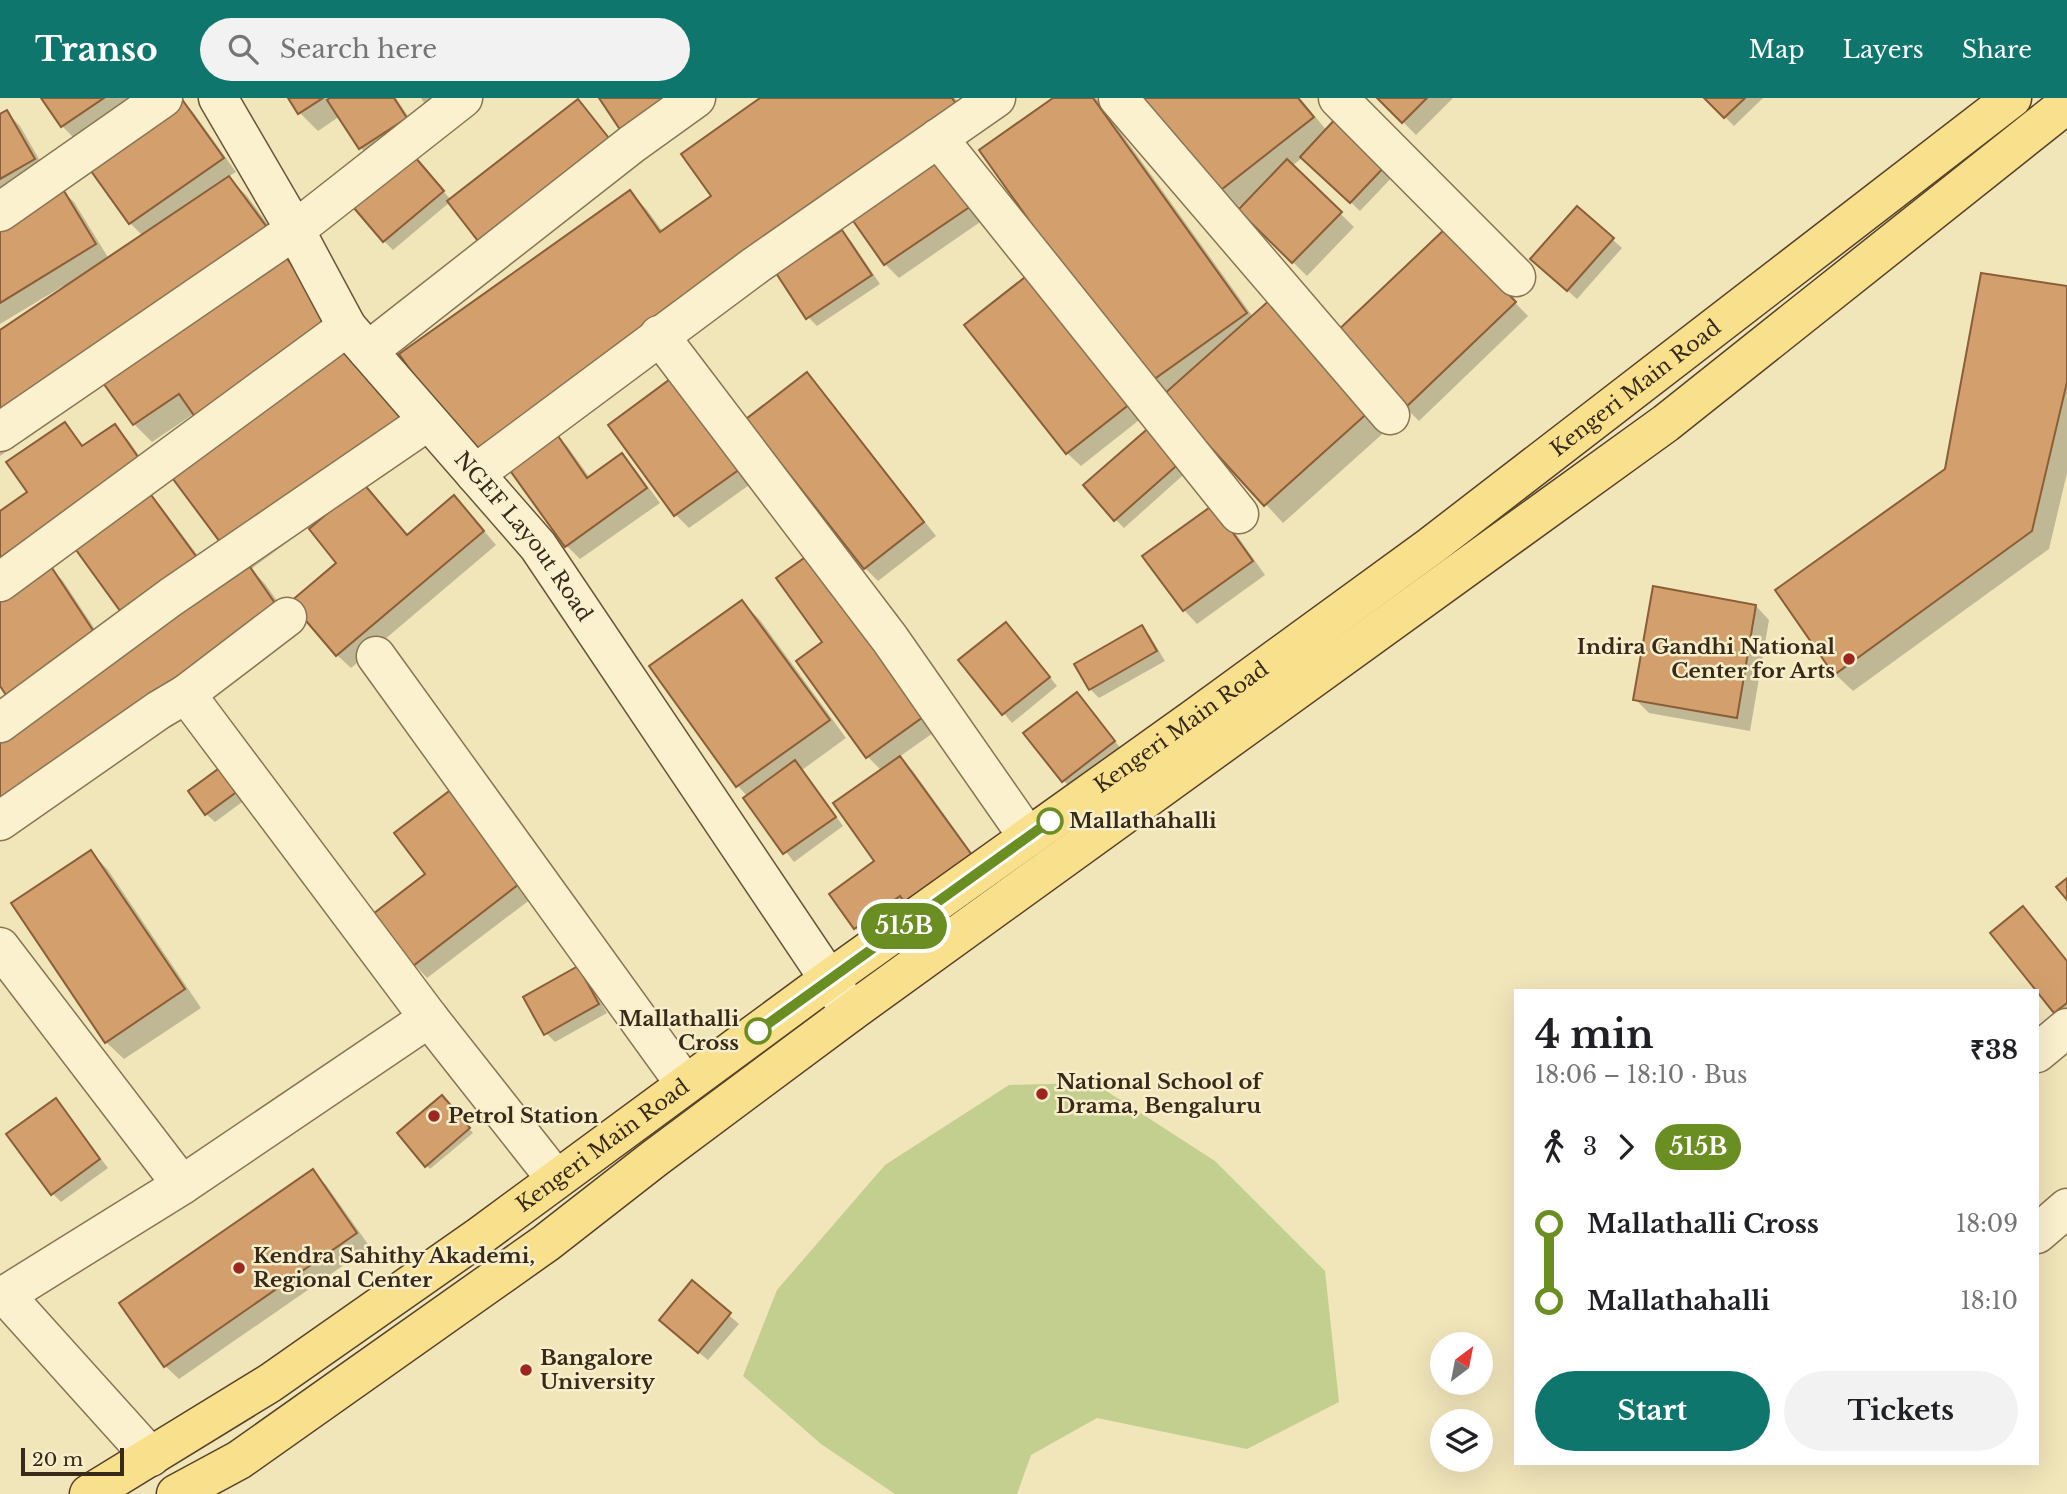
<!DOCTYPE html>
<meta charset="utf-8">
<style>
:root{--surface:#fff;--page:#f2f2f2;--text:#202124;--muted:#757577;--accent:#0f766e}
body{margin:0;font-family:"Libre Baskerville",serif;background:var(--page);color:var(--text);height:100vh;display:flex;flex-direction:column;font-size:26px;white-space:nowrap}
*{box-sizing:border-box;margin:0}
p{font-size:23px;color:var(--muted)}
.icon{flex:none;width:38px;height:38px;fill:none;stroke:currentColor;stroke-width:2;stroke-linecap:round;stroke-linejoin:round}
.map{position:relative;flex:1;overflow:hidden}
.details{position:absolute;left:1514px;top:891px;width:525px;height:476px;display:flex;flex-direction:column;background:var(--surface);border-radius:0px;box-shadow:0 7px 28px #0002}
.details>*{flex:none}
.badge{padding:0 14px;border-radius:23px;font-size:24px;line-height:46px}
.needle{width:46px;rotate:32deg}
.controls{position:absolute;left:1430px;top:1234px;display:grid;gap:14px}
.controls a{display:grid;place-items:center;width:63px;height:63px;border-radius:50%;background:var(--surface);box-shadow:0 7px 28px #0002;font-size:35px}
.scale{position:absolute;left:21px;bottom:18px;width:103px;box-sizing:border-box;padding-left:7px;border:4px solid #372a1a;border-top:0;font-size:19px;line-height:24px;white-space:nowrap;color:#372a1a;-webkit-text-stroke:5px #f8eeca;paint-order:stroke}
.map>.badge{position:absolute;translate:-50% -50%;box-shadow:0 0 0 4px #fff}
.legs{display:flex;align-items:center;gap:10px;height:77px;padding:0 21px;font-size:23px}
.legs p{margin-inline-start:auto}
.headline{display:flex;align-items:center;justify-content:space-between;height:119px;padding:0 21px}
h1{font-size:38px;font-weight:800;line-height:52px}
.primary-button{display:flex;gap:14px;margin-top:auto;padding:14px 21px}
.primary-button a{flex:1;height:80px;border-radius:42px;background:var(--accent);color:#fff;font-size:28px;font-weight:800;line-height:80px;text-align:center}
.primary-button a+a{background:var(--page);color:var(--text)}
ul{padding:0 21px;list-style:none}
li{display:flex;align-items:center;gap:24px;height:77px;font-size:26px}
li i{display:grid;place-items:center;width:10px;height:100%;margin:0 9px;background:currentColor}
li i::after{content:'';width:18px;height:18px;margin:-9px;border:5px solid;border-radius:50%;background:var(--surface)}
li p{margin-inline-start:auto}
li:first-child i{background:linear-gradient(#0000 50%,currentColor 0)}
li:last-child i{background:linear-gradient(currentColor 50%,#0000 0)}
header{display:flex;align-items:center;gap:42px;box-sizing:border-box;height:98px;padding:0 35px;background:var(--accent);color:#fff}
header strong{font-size:33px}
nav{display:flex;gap:38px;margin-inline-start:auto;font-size:24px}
.search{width:490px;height:63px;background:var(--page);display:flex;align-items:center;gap:18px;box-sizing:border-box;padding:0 24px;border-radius:38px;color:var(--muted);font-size:26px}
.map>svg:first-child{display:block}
.green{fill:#c3cf8e}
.shadow{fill:#0003}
.building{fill:#d39f6d;stroke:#8a5e37;stroke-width:2}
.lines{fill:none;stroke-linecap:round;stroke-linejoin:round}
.street-casing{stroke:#897453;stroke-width:41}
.secondary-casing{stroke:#6a5537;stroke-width:41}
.primary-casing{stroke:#564129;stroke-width:41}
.street{stroke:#fcf1ce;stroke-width:38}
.secondary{stroke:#fcf1ce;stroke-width:38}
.primary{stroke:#f9e08d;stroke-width:38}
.line-1-casing{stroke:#fff;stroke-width:16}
.line-1{stroke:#6b8e23;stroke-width:10}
.poi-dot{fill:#9d271f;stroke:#f8eeca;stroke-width:2.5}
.stop-1-dot{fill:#fff;stroke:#6b8e23;stroke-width:3.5}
.labels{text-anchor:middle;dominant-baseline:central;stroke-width:5;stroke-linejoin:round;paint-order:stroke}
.street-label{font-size:21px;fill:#372a1a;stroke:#f8eeca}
.poi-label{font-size:21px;font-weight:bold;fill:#372a1a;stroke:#f8eeca;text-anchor:start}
.stop-label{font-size:21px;font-weight:bold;fill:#372a1a;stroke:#f8eeca;text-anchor:start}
</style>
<header>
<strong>Transo</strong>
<div class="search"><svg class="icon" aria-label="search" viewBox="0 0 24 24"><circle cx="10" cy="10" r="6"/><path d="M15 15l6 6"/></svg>Search here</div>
<nav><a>Map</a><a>Layers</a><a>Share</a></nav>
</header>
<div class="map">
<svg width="2067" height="1396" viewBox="0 0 2067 1396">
<rect width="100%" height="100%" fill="#f1e5ba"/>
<!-- green -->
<path class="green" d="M 1094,985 L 1215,1063 L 1325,1173 L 1339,1304 L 1247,1351 L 1097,1320 L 1031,1357 L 1017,1396 L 895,1396 L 821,1346 L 743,1278 L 777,1192 L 885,1067 L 1009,987 Z"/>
<!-- shadow -->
<g class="shadow">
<path d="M 43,0 L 137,0 L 76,42 L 62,28 Z"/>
<path d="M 290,0 L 396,0 L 415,29 L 369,59 L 361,50 L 340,18 L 318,33 L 300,15 Z"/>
<path d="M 421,0 L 469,0 L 428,11 Z"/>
<path d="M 763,0 L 955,0 L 975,28 L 936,55 L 986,120 L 899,180 L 885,166 L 851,116 L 489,372 L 630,94 L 647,112 L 663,134 L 713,98 Z"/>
<path d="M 1056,0 L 1096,0 L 1253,219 L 1389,330 L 1283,425 L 1169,301 L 1147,286 Z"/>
<path d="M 1144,0 L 1300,0 L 1327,33 L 1397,74 L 1360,113 L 1303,59 L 1292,68 L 1354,129 L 1307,178 L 1240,112 L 1245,107 L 1244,105 L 1236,111 Z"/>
<path d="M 1379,0 L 1453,0 L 1416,37 Z"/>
<path d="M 1706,0 L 1763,0 L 1734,28 Z"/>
<path d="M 180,1 L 193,14 L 236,74 L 228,79 L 247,98 L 289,155 L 284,158 L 302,176 L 364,389 L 408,438 L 467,413 L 496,447 L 351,570 L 337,557 L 339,465 L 317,426 L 315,424 L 251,471 L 265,486 L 296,529 L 245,470 L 219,343 L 195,315 L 152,344 L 134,326 L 105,284 L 0,358 L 0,234 L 64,191 L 63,188 L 0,226 L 0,127 L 60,91 L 74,104 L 109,161 L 143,138 L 130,125 L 88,66 Z"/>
<path d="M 6,14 L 20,28 L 47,75 L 0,102 L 0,18 Z"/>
<path d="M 591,17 L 628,64 L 450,104 L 393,152 L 384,143 L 418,64 L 451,102 Z"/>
<path d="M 1577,110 L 1622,150 L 1577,201 L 1541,169 Z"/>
<path d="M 842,134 L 851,143 L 880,186 L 817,228 L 808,219 Z"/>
<path d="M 1459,146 L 1528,218 L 1419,323 L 1405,309 Z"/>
<path d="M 2067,189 L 2067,375 L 2049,451 L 1853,593 L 1835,576 L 1946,372 Z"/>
<path d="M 1042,191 L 1143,319 L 1081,368 L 1067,355 Z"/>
<path d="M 807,276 L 820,290 L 936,438 L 878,483 L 865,470 Z"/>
<path d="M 687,295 L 752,385 L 689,430 L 676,417 L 610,328 Z"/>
<path d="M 65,326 L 85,349 L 114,328 L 128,342 L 157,383 L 145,392 L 159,406 L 214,479 L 73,446 L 0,457 L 0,415 L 30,394 Z"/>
<path d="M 553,335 L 567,348 L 590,380 L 622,357 L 635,371 L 660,405 L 580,461 L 567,448 Z"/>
<path d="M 1161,338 L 1190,371 L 1124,430 L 1115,421 Z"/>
<path d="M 1226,422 L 1265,477 L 1197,526 L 1184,512 Z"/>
<path d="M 50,470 L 63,483 L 112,557 L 0,585 Z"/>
<path d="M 742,504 L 760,522 L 846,640 L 802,672 L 843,728 L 794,764 L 745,701 L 748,699 L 738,688 Z"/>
<path d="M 1756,508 L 1769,522 L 1750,633 L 1649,615 L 1635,601 Z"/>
<path d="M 1006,526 L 1057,588 L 1012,625 L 960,562 Z"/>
<path d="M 1141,529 L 1150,538 L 1165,563 L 1099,600 L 1090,591 L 1076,567 Z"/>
<path d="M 824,544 L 943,628 L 899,659 L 913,673 L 989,779 L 869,843 L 855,830 L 877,763 L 882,673 L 867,658 Z"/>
<path d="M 1077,596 L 1122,652 L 1072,691 L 1063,682 Z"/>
<path d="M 234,677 L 249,699 L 215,724 L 206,716 Z"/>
<path d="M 460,687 L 544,791 L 427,880 L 414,866 L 427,776 Z"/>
<path d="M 91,754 L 108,772 L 201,910 L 124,961 L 106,944 Z"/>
<path d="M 1993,835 L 2067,863 L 2067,921 L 2065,923 L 2056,914 Z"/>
<path d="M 577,871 L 586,880 L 607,915 L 555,944 L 546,935 Z"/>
<path d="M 56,1002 L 108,1070 L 61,1104 L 52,1095 Z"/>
<path d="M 446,1004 L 473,1035 L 430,1071 L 426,1067 Z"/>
<path d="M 313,1074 L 326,1087 L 370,1149 L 179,1281 L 165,1268 Z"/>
<path d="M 692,1185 L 739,1226 L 708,1262 L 670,1231 Z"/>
</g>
<!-- building -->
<g class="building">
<path d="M 41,0 L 104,0 L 61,29 Z"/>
<path d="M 181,0 L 224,60 L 129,126 L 86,66 Z"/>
<path d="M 288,0 L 323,0 L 298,16 Z"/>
<path d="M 330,0 L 394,0 L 407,20 L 359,51 L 327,2 Z"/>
<path d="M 599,0 L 670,0 L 621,33 Z"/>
<path d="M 760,0 L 952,0 L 958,9 L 470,356 L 399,256 L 630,92 L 660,134 L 711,98 L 681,56 Z"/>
<path d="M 1053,0 L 1093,0 L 1247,215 L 1146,287 L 979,52 Z"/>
<path d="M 1142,0 L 1298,0 L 1314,19 L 1217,95 Z"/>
<path d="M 1377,0 L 1427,0 L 1402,25 Z"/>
<path d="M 1704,0 L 1745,0 L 1724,20 Z"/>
<path d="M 578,1 L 616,49 L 485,152 L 447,103 Z"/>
<path d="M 7,12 L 35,61 L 0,81 L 0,16 Z"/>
<path d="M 1339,17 L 1389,64 L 1350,105 L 1300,59 Z"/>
<path d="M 409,52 L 444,93 L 383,144 L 348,103 Z"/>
<path d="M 939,55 L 974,106 L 884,167 L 849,117 Z"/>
<path d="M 1287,61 L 1342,114 L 1292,165 L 1238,112 Z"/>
<path d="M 229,78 L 272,136 L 0,328 L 0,232 Z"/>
<path d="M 61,88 L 96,146 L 0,205 L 0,125 Z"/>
<path d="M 1577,108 L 1614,140 L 1567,193 L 1530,161 Z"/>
<path d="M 1446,130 L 1516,204 L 1404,311 L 1333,237 Z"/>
<path d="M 842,132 L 872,177 L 806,221 L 776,175 Z"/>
<path d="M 284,156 L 337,232 L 200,326 L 179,296 L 133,327 L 101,282 Z"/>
<path d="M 1981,175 L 2067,188 L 2067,284 L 2032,433 L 1834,577 L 1775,492 L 1945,371 Z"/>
<path d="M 1029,176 L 1131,305 L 1066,356 L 964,227 Z"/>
<path d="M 1272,200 L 1372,311 L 1264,408 L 1163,297 Z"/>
<path d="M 347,247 L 407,327 L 229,456 L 170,377 Z"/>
<path d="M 807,274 L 924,424 L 864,471 L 746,321 Z"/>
<path d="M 673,279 L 740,371 L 674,418 L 608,327 Z"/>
<path d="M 65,324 L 82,348 L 115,326 L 145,369 L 0,460 L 0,413 L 27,394 L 6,364 Z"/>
<path d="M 1152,327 L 1183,362 L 1114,423 L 1083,387 Z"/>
<path d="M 554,332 L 587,380 L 622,355 L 647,390 L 565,449 L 506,367 Z"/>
<path d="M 363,385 L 407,437 L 454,397 L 484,433 L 336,558 L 290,504 L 336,465 L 309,431 Z"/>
<path d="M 146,390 L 201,465 L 126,521 L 71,445 Z"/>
<path d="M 1213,407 L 1253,463 L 1183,513 L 1142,458 Z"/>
<path d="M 814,453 L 930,614 L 866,660 L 796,563 L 822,544 L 776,480 Z"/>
<path d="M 248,466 L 279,511 L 0,703 L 0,637 Z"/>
<path d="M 50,467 L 100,543 L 10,603 L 0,588 L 0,500 Z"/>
<path d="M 1653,488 L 1756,507 L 1737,620 L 1633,602 Z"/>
<path d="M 742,502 L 830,622 L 736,689 L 649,568 Z"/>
<path d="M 1006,524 L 1050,579 L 1002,617 L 958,562 Z"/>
<path d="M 1142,527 L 1157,553 L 1089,592 L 1074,566 Z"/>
<path d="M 1077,594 L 1115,643 L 1062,684 L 1023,635 Z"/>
<path d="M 900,658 L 977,764 L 910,812 L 900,798 L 854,831 L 829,796 L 874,763 L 833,705 Z"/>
<path d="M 795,662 L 836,719 L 783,756 L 743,700 Z"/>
<path d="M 225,666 L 242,690 L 205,717 L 188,693 Z"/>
<path d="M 461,684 L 532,776 L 413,868 L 373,816 L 425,776 L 394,735 Z"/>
<path d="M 91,752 L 185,891 L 105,945 L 11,805 Z"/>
<path d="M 2067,780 L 2067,802 L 2056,789 Z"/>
<path d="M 2023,808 L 2067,863 L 2067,905 L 2054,915 L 1990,835 Z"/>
<path d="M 578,868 L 599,906 L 544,937 L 523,899 Z"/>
<path d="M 442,997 L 470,1030 L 425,1069 L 397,1035 Z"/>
<path d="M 56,1000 L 100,1061 L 51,1097 L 6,1036 Z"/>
<path d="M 313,1071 L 357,1135 L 164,1269 L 119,1205 Z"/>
<path d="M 692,1182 L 731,1215 L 698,1255 L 659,1222 Z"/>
</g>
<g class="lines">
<!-- street casing -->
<g class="street-casing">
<g id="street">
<path d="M 1118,0 L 1390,317"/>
<path d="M 1338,0 L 1516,179"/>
<path d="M 938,40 L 1239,416"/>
<path d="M 0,114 L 163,0"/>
<path d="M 659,237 L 890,541 L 1028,739"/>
<path d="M 368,253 L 632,46 L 696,0"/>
<path d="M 0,334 L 295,132 L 463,0"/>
<path d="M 475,376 L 756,167 L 996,0"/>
<path d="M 0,484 L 347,229"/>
<path d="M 376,558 L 685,986"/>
<path d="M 186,596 L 287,519"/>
<path d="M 0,625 L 171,499 L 428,323"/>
<path d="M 0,723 L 159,612 L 186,596 L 429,920"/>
<path d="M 0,849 L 182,1087"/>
<path d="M 2037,955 L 2067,930"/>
<path d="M 2037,1136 L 2067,1110"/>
<path d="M 151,1359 L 5,1197 L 182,1087 L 429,920 L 556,1081"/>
</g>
</g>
<!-- secondary casing -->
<g class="secondary-casing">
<g id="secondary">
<path id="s1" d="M 218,0 L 295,132 L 347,229 L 538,448 L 851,914"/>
</g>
</g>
<!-- primary casing -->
<g class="primary-casing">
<g id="primary">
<path id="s2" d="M 89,1396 L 270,1285 L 480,1138 L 828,882 L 1195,620 L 1431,448 L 2012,0"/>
<path d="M 176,1396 L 239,1362 L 546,1145 L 655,1060 L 851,914 L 1666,325 L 2067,6"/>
</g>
</g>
<!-- street -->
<use href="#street" class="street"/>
<!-- secondary -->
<use href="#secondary" class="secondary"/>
<!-- primary -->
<use href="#primary" class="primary"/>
</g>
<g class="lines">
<!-- line-1 casing -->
<g class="line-1-casing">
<path id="line-1" d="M 758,933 L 1050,723"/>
</g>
<!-- line-1 -->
<use href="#line-1" class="line-1"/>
</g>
<!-- markers -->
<g class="poi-dot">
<circle cx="1849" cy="561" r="7"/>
<circle cx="1042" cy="996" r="7"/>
<circle cx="434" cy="1018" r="7"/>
<circle cx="239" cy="1170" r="7"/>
<circle cx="526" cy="1272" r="7"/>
</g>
<g class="stop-1-dot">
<circle cx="1050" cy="723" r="12"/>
<circle cx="758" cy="933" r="12"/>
</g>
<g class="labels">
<!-- street labels -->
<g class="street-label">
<text stroke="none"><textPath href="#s2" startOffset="1902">Kengeri Main Road</textPath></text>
<text stroke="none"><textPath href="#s1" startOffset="537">NGEF Layout Road</textPath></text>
<text stroke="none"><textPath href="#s2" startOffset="1335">Kengeri Main Road</textPath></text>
<text stroke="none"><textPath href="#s2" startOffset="621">Kengeri Main Road</textPath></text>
</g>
<!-- poi labels -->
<g class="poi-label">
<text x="1835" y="549" text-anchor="end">Indira Gandhi National<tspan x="1835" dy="24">Center for Arts</tspan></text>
<text x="1056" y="984">National School of<tspan x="1056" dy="24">Drama, Bengaluru</tspan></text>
<text x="448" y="1018">Petrol Station</text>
<text x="253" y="1158">Kendra Sahithy Akademi,<tspan x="253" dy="24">Regional Center</tspan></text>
<text x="540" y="1260">Bangalore<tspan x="540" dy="24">University</tspan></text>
</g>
<!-- stop labels -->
<g class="stop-label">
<text x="1069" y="723">Mallathahalli</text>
<text x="739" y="921" text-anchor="end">Mallathalli<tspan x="739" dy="24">Cross</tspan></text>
</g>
</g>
</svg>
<div class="controls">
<a><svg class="needle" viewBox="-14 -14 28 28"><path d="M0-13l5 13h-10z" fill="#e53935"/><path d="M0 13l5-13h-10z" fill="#757577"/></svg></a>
<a><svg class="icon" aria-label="layers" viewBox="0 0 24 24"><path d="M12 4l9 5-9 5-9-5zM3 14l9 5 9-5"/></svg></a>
</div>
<div class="scale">20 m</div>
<b class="badge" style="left:904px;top:828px;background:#6b8e23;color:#fff">515B</b>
<section class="details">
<div class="headline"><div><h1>4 min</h1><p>18:06 – 18:10 · Bus</p></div><b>₹38</b></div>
<div class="legs"><svg class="icon" aria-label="walk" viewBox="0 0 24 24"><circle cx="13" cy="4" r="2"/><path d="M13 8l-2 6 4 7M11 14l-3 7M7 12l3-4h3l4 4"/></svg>3<svg class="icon" aria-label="forward" viewBox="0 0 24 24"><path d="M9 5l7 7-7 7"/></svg><b class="badge" style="background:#6b8e23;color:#fff">515B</b></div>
<ul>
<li><i style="color:#6b8e23"></i><b>Mallathalli Cross</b><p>18:09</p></li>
<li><i style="color:#6b8e23"></i><b>Mallathahalli</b><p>18:10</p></li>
</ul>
<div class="primary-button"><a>Start</a><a>Tickets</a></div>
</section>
</div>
